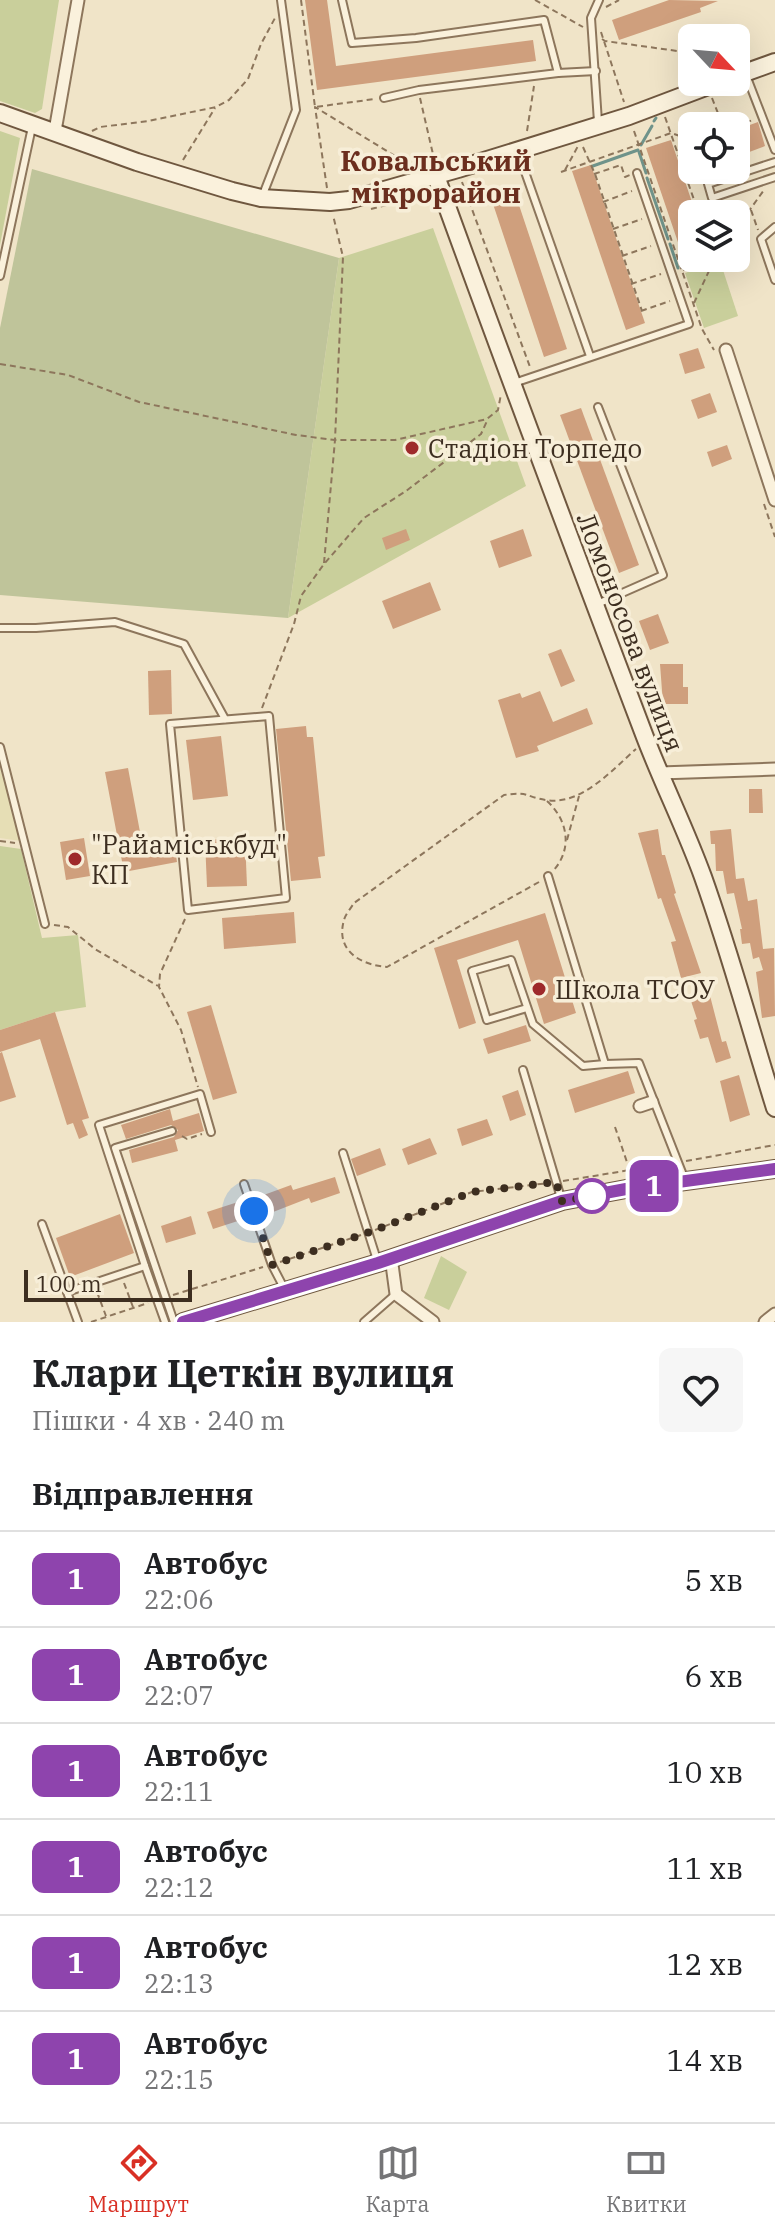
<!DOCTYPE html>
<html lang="uk">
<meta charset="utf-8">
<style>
:root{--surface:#fff;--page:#f6f6f6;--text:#202124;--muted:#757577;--line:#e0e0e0;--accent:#d93025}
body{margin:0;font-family:"IBM Plex Serif",serif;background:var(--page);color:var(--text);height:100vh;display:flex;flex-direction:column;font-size:30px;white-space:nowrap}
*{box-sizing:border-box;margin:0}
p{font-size:26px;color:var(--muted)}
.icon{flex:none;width:44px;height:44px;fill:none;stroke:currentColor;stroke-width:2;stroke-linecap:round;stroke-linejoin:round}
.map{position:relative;height:1322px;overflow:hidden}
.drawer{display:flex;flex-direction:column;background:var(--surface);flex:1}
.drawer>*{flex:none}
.badge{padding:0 16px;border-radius:12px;font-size:28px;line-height:52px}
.needle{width:52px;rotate:116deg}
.tools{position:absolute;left:678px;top:24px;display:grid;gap:16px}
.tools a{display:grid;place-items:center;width:72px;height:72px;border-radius:12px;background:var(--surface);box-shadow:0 8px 32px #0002;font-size:40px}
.scale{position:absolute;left:24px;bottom:20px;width:168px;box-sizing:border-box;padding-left:8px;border:4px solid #3d2e20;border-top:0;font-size:22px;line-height:28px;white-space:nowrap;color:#3d2e20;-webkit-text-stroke:6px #f7eed8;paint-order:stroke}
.you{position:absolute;width:40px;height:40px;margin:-20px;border:6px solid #fff;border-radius:50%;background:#1a73e8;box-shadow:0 0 0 12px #1a73e833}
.map>.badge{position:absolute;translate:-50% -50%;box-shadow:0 0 0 4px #fff}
h2{padding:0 32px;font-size:30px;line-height:72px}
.round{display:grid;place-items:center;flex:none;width:84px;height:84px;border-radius:12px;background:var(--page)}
.headline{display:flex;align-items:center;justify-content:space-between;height:136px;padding:0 32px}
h1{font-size:38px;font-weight:800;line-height:60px}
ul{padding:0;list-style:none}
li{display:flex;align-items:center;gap:24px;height:96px;padding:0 32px;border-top:2px solid var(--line)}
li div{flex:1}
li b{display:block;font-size:30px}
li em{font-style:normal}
li .badge{min-width:88px;font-weight:700;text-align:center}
.dock{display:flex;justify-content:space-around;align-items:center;height:112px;border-top:2px solid var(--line);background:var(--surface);font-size:22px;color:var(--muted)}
.dock a{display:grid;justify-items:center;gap:4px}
.dock .current{color:var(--accent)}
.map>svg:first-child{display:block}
.farmland{fill:#e6deb5}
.green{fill:#c9cf9b}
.cemetery{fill:#bfc49a}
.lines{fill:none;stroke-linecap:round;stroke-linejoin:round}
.stream{stroke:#6f938a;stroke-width:3}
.building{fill:#cf9f7d}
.lane-casing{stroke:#8d765c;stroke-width:10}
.street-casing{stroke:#8d765c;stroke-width:15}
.secondary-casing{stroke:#6f573f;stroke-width:20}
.path{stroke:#8d765c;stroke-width:2;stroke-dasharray:6 4;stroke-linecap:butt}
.lane{stroke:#faf1dc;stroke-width:6}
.street{stroke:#faf1dc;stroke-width:11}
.secondary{stroke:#faf1dc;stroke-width:16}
.line-casing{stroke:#fff;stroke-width:18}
.line{stroke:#8e44ad;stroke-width:12}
.walk{stroke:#3d2e20;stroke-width:8;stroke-dasharray:0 14.4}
.poi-dot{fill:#9e2a2b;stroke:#f7eed8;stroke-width:3}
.stop-dot{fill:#fff;stroke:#8e44ad;stroke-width:4}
.labels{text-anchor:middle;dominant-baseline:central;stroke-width:7;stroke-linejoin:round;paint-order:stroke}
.poi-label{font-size:26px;fill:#3d2e20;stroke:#f7eed8;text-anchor:start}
.street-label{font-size:26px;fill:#3d2e20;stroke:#f7eed8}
.neighbourhood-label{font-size:28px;font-weight:bold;fill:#6b2e1e;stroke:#f7eed8}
</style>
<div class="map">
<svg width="775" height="1322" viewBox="0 0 775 1322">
<rect width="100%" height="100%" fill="#f0e4c8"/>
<!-- farmland -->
<path class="farmland" d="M 0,767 L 21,841 L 0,838 Z"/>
<!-- green -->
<g class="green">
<path d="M 0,0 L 59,0 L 42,109 L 35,113 L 0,101 Z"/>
<path d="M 0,131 L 20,138 L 0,245 Z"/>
<path d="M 433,228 L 526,486 L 288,618 L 339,258 Z"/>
<path d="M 720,261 L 738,316 L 704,328 L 685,273 Z"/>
<path d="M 0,846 L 21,849 L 42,938 L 78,935 L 86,1007 L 55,1012 L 0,1030 Z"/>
<path d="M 441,1256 L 467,1272 L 449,1310 L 424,1298 Z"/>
</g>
<!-- cemetery -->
<path class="cemetery" d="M 32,169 L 339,258 L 288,618 L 0,595 L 0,328 Z"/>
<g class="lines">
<!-- stream -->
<g class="stream">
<path d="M 654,121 L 656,118"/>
<path d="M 641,145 L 652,126"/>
<path d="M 639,152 L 646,173"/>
<path d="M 590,167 L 638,150"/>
<path d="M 647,178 L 668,239"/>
<path d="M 670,244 L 678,268"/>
</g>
</g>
<!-- building -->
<g class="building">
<path d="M 305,0 L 327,0 L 336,66 L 533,40 L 536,61 L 317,90 Z"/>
<path d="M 669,0 L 718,1 L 700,8 L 701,12 L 619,40 L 612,20 Z"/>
<path d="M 758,122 L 765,146 L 736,157 L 736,130 Z"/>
<path d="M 671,140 L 696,214 L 692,214 L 692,258 L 684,260 L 646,148 Z"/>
<path d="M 591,165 L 645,323 L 626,330 L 572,171 Z"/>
<path d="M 514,190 L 567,349 L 544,357 L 491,198 Z"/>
<path d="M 698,348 L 705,368 L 685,374 L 679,354 Z"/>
<path d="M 710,393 L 717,412 L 698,419 L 691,400 Z"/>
<path d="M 581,408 L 639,565 L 619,573 L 560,415 Z"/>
<path d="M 727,445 L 732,459 L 712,467 L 707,452 Z"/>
<path d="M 406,529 L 410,540 L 386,550 L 382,538 Z"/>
<path d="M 523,529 L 532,556 L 499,568 L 490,541 Z"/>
<path d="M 430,582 L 441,610 L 393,629 L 382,601 Z"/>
<path d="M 658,614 L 669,643 L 650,650 L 639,621 Z"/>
<path d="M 561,649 L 575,681 L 561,687 L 548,654 Z"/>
<path d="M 660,664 L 683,664 L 683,687 L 688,687 L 688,704 L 663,704 Z"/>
<path d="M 171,670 L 172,714 L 149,715 L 148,671 Z"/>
<path d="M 540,691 L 553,722 L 587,708 L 593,724 L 537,746 L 539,751 L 516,758 L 498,700 L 520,693 L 522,698 Z"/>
<path d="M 306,726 L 307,737 L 313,737 L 325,856 L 318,857 L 321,878 L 291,881 L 276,729 Z"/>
<path d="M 221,736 L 228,796 L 193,800 L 186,740 Z"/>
<path d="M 128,768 L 143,848 L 174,842 L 177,862 L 124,872 L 105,772 Z"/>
<path d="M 749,789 L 762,789 L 763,813 L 749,813 Z"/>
<path d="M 658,829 L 662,855 L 665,855 L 676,893 L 674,894 L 701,973 L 681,978 L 671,942 L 676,941 L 661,898 L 658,899 L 638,833 Z"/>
<path d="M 731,829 L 736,879 L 744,878 L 748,901 L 757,899 L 763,949 L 774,948 L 775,1016 L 762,1018 L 756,972 L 763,970 L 759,957 L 753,959 L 750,943 L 742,944 L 740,929 L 742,929 L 734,893 L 727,894 L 723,871 L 716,871 L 715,844 L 711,844 L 710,831 Z"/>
<path d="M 84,838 L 90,876 L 66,880 L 60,842 Z"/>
<path d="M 245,838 L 247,886 L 207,887 L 205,840 Z"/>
<path d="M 294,912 L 296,943 L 224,949 L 222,918 Z"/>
<path d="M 545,913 L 576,1013 L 544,1024 L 518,940 L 457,960 L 476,1023 L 459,1029 L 434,948 Z"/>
<path d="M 708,988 L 722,1042 L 726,1041 L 731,1058 L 716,1063 L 708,1037 L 700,1039 L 694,1020 L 697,1019 L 689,995 Z"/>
<path d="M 211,1005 L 237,1093 L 213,1100 L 187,1012 Z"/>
<path d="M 55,1012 L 89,1118 L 82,1120 L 88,1135 L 79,1139 L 73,1123 L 67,1125 L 40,1039 L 0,1052 L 0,1030 Z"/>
<path d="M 526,1025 L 531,1041 L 488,1054 L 483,1039 Z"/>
<path d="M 2,1052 L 16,1097 L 0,1102 L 0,1053 Z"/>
<path d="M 628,1071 L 635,1093 L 575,1113 L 568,1090 Z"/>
<path d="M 739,1075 L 750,1115 L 730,1122 L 720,1081 Z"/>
<path d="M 518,1090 L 526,1115 L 510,1121 L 502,1096 Z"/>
<path d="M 170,1109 L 173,1121 L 199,1113 L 204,1131 L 175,1140 L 178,1151 L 132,1163 L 129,1150 L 174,1137 L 178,1130 L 171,1125 L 126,1139 L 121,1125 Z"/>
<path d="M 487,1119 L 493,1135 L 462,1146 L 457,1129 Z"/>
<path d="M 430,1138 L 437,1154 L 408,1165 L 402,1149 Z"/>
<path d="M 380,1148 L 386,1165 L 357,1176 L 351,1159 Z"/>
<path d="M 335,1177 L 340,1193 L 311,1203 L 309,1198 L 268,1214 L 261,1196 L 291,1185 L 293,1190 Z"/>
<path d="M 238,1202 L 244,1219 L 213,1229 L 207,1212 Z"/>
<path d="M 120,1214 L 134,1253 L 70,1277 L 56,1238 Z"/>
<path d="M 191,1216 L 196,1234 L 166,1243 L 161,1226 Z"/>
</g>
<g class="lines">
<!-- lane casing -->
<g class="lane-casing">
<g id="lane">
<path d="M 342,0 L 352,43 L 416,38 L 544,20 L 558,73 L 596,71"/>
<path d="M 746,75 L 775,150"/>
<path d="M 384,98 L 419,90 L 558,73"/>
<path d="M 598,122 L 591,18 L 599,0"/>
<path d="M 775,162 L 708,184 L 712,198 L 775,177"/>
<path d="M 525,172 L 590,356"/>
<path d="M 262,197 L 296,110 L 281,0"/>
<path d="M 775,227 L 761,239 L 775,280"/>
<path d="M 0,276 L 32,127"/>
<path d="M 514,383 L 689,324 L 637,173"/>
<path d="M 595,605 L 663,575 L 598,407"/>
<path d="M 0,628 L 36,628 L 115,622 L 184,644 L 225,719"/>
<path d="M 269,716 L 286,898 L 188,910 L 170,724 Z"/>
<path d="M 0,747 L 45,924"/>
<path d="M 548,876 L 605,1064 L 639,1063 L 685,1180"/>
<path d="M 527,1008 L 487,1020 L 472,971 L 511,960 L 533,1024 L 583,1066 L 605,1064"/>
<path d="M 523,1070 L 561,1198"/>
<path d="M 172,1131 L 115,1148 L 174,1322"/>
<path d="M 343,1153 L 378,1263"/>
<path d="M 244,1184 L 272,1265 L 284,1288"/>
<path d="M 42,1224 L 78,1322"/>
<path d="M 145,1266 L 99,1125 L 200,1094 L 211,1132"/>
<path d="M 67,1292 L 145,1266 L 165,1322"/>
<path d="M 364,1322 L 396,1294"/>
</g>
</g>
<!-- street casing -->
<g class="street-casing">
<g id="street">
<path d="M 55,131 L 78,0"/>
<path d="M 726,350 L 775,500"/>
<path d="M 660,773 L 775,769"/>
<path d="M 640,1106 L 652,1102"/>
<path d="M 391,1257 L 396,1294 L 433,1322"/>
<path d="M 765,1322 L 775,1314"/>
</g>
</g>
<!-- secondary casing -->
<g class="secondary-casing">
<g id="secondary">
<path d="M 736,76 L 775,62"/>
<path d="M 0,113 L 137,162 L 232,191 L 261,198 L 330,202 L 349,200 L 458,169 L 629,116 L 719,82"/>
<path d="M 436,176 C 504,364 574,550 645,737 C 663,784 686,830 703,877 C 730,953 751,1031 775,1108"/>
<path d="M 183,1322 L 378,1263 L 562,1201 L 626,1189 L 775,1169"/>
</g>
</g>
<!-- path -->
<g class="path">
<path d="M 301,0 L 315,107 L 375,99"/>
<path d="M 535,0 L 583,27"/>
<path d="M 606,7 L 619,0"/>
<path d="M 601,32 L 624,102"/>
<path d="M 602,39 L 605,41 L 692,53"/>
<path d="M 420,98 L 435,163"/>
<path d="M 712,98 L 723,126"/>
<path d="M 665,117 L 699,214"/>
<path d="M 736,126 L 753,120"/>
<path d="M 92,131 L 100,127 L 148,121 L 216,107 L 229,100 L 248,79 L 261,44 L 275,18"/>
<path d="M 527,131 L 534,86"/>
<path d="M 634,131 L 702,329 L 714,350"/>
<path d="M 583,147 L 595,174 L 642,311"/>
<path d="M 183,160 L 215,108"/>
<path d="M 565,170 L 578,146"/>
<path d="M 561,172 L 671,133 L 692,140"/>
<path d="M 594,174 L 621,165 L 625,177 L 630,175"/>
<path d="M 462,182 L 530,367"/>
<path d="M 327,188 L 315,107 L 413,167"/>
<path d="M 603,202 L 632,191"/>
<path d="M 371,209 L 427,195"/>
<path d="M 751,210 L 758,230"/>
<path d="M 613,229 L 642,219"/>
<path d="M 736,229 L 764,190"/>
<path d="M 622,256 L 651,246"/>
<path d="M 683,270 L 715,259"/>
<path d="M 631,284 L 661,274"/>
<path d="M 694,303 L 715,258"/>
<path d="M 641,311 L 670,301"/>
<path d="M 0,364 L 68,375 L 139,402 L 296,435 L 335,440 L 395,440 L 487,419 L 498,410 L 501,394"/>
<path d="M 764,504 L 775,537"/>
<path d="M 324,563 L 335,440 L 343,257 L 333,215"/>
<path d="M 262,708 L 294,624 L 301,596 L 324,564 L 364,518 L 406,491 L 481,434 L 487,421"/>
<path d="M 547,801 C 568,820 573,849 553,871"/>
<path d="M 567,840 L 579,796"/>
<path d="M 0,841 L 15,843"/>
<path d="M 539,882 L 387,967 C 361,965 335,951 344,920 C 345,915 351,908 354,903 L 504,795 C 530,791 525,797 546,800 C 581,806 612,770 636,749"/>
<path d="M 185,919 L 160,974 L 159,987 L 181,1030 L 198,1087"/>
<path d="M 54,925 L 68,927 L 95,949 L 158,986"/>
<path d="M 615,1127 L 629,1168"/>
<path d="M 182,1136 L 187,1139 L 202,1134"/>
<path d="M 686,1161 L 775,1145"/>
<path d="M 563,1181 L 667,1164"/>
<path d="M 375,1230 L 472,1192 L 549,1183"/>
<path d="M 280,1262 L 361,1235"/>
<path d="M 124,1283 L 133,1307"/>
<path d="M 97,1292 L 106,1316"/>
<path d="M 173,1295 L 263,1267"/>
<path d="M 91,1322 L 148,1303"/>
</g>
<!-- lane -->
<use href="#lane" class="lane"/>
<!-- street -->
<use href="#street" class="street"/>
<!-- secondary -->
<use href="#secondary" class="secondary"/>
</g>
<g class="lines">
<!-- line casing -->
<g class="line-casing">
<path id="line" d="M 183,1322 L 378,1263 L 562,1201 L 626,1189 L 775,1169"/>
</g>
<!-- line -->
<use href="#line" class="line"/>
<!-- walk -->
<path class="walk" d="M 254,1211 L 272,1265 L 370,1232 L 472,1192 L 556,1182 L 562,1201 L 592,1196"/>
</g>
<!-- markers -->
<g class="poi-dot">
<circle cx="412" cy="448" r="8"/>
<circle cx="75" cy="859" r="8"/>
<circle cx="539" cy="989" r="8"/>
</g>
<circle class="stop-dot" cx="592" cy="1196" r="16"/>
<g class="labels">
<!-- poi labels -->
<g class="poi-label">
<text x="428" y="448">Стадіон Торпедо</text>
<text x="91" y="844">"Райаміськбуд"<tspan x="91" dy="30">КП</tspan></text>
<text x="555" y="989">Школа ТСОУ</text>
</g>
<!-- street labels -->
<g class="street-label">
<text transform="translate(631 632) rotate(69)">Ломоносова вулиця</text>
</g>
<!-- neighbourhood labels -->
<g class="neighbourhood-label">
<text x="436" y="160">Ковальський<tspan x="436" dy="32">мікрорайон</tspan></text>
</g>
</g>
</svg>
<div class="tools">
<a><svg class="needle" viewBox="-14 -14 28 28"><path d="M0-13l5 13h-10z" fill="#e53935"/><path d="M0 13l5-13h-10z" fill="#757577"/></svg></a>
<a><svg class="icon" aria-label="locate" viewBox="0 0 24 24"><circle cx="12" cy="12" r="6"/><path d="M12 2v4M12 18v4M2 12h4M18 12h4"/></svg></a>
<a><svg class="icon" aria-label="layers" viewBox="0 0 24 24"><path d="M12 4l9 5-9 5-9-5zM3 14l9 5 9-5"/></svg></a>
</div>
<div class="scale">100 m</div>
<div class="you" style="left:254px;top:1211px"></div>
<b class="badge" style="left:654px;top:1186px;background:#8e44ad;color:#fff">1</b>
</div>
<section class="drawer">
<div class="headline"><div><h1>Клари Цеткін вулиця</h1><p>Пішки · 4 хв · 240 m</p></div><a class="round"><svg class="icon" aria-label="heart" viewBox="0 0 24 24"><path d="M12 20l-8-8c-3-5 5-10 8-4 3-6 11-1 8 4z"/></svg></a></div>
<h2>Відправлення</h2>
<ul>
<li><span class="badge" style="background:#8e44ad;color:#fff">1</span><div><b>Автобус</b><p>22:06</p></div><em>5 хв</em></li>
<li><span class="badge" style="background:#8e44ad;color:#fff">1</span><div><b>Автобус</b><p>22:07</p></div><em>6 хв</em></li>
<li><span class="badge" style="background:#8e44ad;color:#fff">1</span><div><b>Автобус</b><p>22:11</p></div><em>10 хв</em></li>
<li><span class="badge" style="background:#8e44ad;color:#fff">1</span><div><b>Автобус</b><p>22:12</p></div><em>11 хв</em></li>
<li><span class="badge" style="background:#8e44ad;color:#fff">1</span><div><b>Автобус</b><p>22:13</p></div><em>12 хв</em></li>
<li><span class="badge" style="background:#8e44ad;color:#fff">1</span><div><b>Автобус</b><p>22:15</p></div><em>14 хв</em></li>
</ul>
</section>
<nav class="dock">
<a class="current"><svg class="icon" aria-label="directions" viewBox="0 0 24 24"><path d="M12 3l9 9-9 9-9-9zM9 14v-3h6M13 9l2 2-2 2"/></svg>Маршрут</a>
<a><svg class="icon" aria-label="map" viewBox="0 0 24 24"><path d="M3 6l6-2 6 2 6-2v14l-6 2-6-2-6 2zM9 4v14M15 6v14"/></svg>Карта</a>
<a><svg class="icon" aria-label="tickets" viewBox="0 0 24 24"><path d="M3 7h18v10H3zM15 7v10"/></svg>Квитки</a>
</nav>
